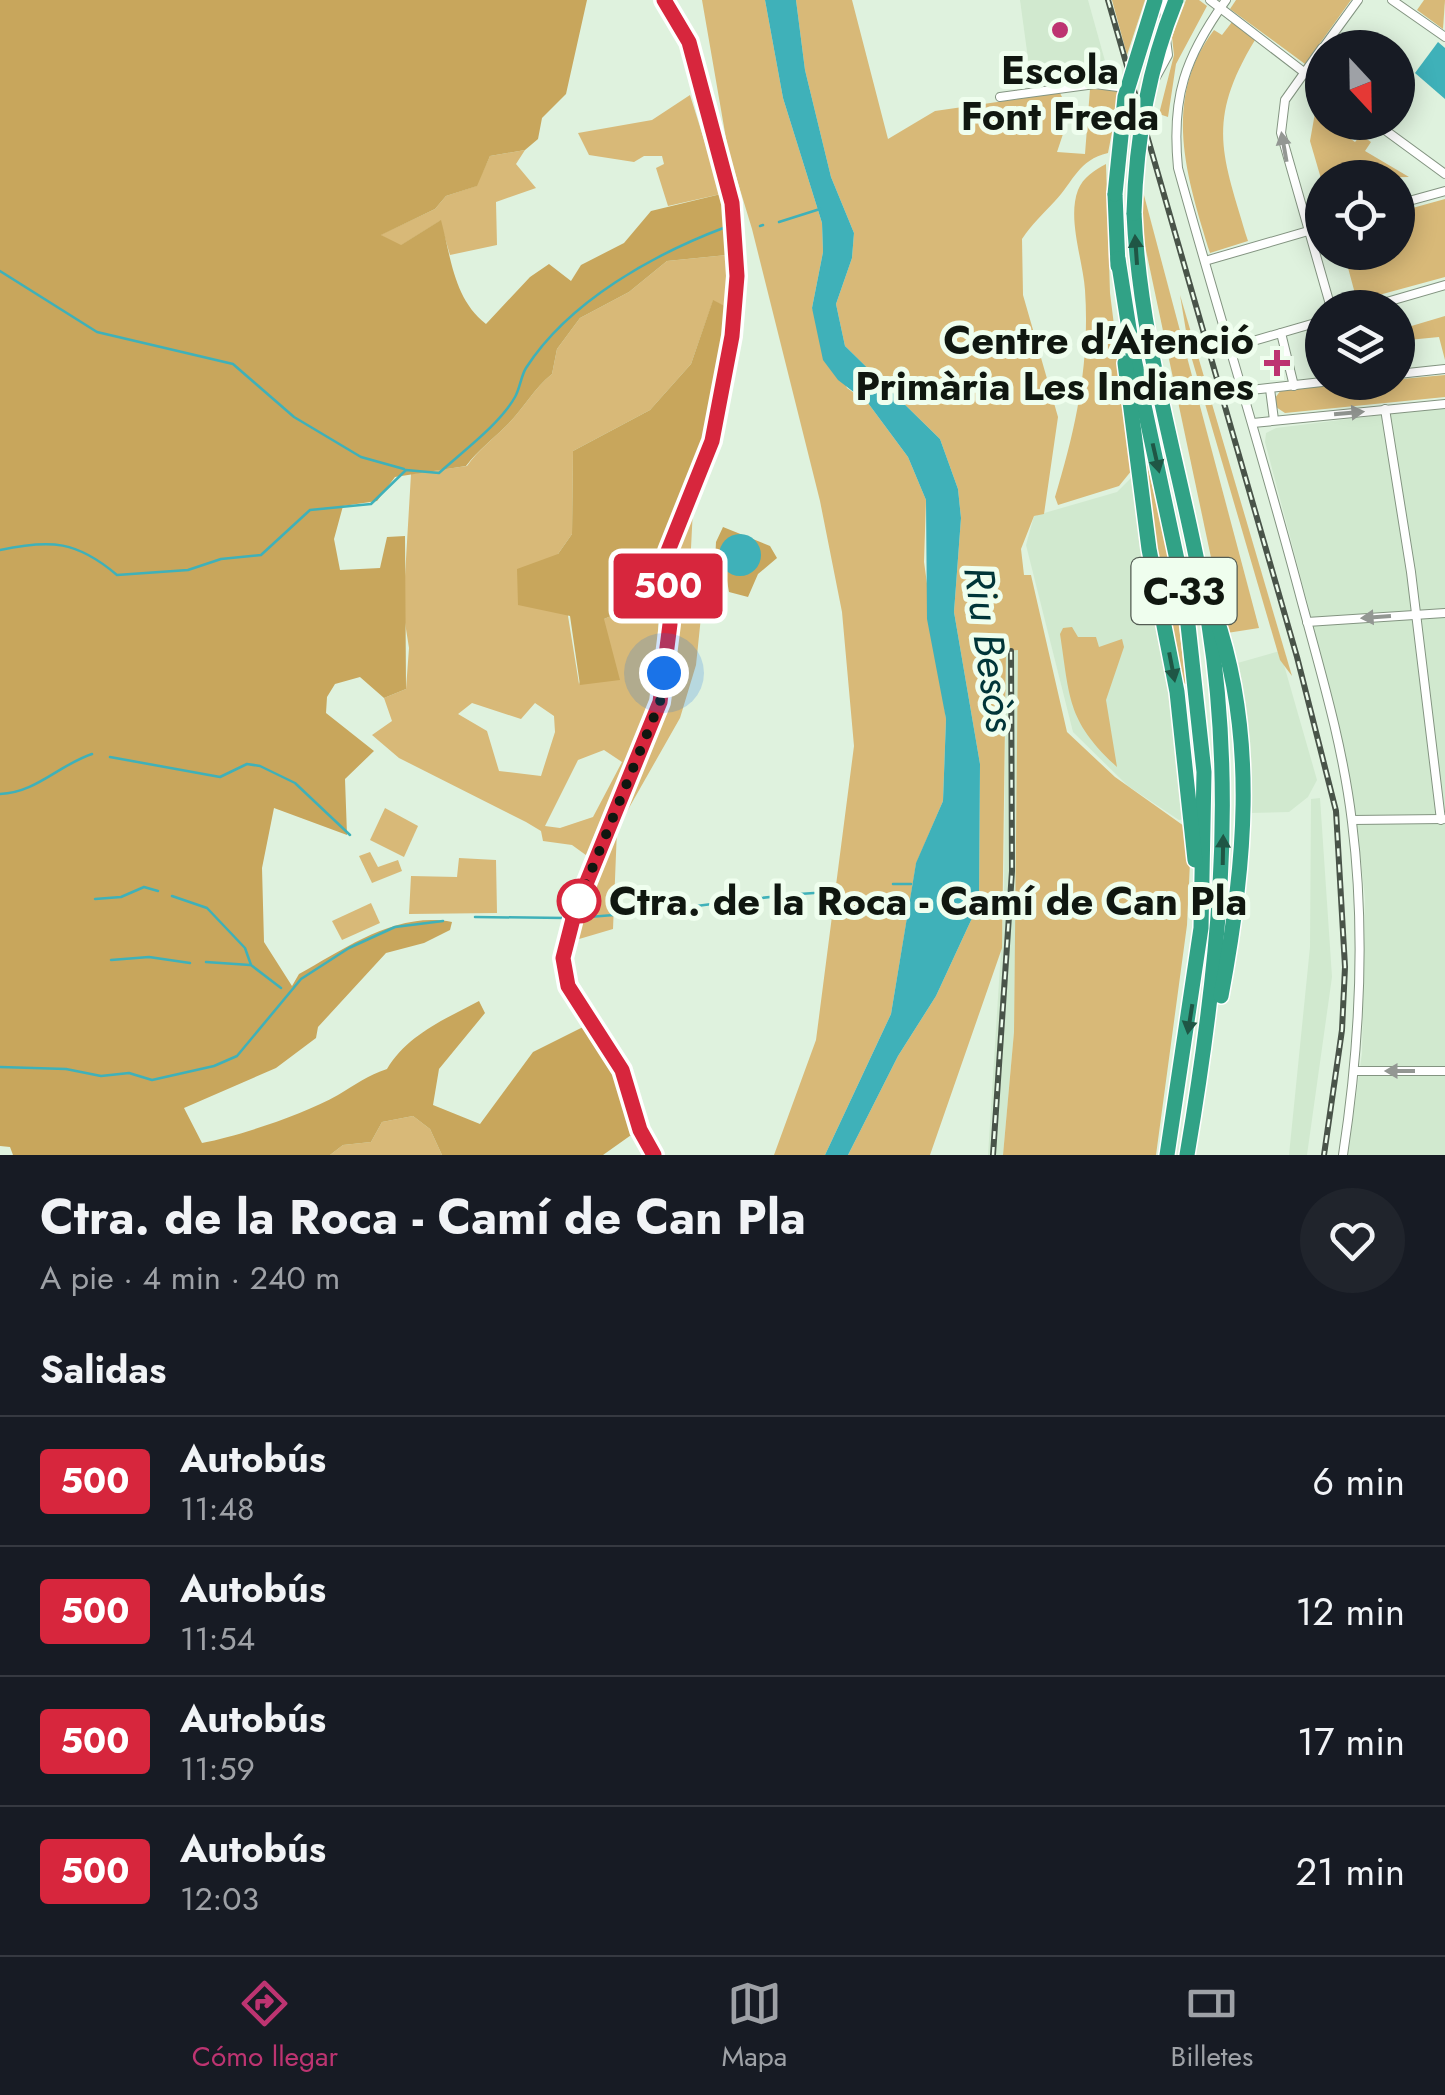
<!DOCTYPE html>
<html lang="es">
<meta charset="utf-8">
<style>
:root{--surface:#171b24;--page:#20242c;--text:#f1f3f6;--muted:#9ea1a6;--line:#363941;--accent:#bd3471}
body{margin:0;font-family:Jost,sans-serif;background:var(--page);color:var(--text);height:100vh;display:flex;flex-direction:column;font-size:38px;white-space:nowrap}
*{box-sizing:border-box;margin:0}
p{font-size:32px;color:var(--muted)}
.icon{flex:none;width:55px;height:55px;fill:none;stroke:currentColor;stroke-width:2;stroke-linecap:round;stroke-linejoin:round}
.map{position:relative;height:1155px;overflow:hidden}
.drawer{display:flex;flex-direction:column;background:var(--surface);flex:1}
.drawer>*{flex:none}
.badge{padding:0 20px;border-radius:8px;font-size:35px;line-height:65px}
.needle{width:65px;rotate:158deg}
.fabs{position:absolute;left:1305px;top:30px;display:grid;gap:20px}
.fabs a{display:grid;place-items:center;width:110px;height:110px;border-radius:50%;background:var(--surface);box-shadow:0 5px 25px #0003;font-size:50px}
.you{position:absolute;width:50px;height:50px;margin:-25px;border:8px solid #fff;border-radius:50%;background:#1a73e8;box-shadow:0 0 0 15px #1a73e833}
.map>.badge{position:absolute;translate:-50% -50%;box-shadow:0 0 0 5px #fff}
h2{padding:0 40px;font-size:38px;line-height:90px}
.round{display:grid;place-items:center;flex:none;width:105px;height:105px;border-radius:52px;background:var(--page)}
.headline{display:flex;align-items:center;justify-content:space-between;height:170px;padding:0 40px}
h1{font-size:48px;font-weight:700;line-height:75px}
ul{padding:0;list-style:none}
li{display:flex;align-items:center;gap:30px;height:130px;padding:0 40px;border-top:2px solid var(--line)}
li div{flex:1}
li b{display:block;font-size:38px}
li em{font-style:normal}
li .badge{min-width:110px;font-weight:700;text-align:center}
.menu{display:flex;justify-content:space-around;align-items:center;height:140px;border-top:2px solid var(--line);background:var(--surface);font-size:28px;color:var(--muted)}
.menu a{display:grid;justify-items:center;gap:5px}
.menu .selected{color:var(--accent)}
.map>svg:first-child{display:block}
.built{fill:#d1e9cf}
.green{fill:#d8b978;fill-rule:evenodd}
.forest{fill:#c8a65c}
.water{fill:#3fb1b9}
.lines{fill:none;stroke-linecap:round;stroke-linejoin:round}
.stream{stroke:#3fb1b9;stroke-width:2.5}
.minor-casing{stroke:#839481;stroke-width:10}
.tertiary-casing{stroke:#839481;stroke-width:12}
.motorway-casing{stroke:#fff;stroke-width:18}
.minor{stroke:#fff;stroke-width:8}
.tertiary{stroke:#fff;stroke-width:10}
.motorway{stroke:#31a286;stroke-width:15}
.rail-casing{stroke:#495449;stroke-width:6}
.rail{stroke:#effeee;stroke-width:2.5;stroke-dasharray:8;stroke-linecap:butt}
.motorway-bridge-casing{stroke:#fff;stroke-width:18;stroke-linecap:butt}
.motorway-bridge{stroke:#31a286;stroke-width:15}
.oneway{fill:#939793}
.oneway2{fill:#1f5645}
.line-casing{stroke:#fff;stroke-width:22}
.line{stroke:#d7263d;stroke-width:15}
.walk{stroke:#101710;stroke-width:10;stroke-dasharray:0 18}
.poi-dot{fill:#bd3471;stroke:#effeee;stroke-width:4}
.stop-dot{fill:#fff;stroke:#d7263d;stroke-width:5}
.labels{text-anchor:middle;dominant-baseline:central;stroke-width:10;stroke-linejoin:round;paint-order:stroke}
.shield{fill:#effeee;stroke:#535c53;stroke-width:2.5}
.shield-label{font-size:38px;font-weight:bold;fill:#101710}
.poi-label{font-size:40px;font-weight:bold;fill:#101710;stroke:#effeee}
.stop-label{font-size:40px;font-weight:bold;fill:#101710;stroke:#effeee;text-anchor:start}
.water-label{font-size:42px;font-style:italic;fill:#003538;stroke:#effeee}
</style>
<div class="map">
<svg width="1445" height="1155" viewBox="0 0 1445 1155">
<rect width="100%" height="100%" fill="#dff2de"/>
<!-- built -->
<g class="built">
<path d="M 1020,0 L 1088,0 L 1105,61 L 1103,76 L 1032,88 Z"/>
<path d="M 1445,407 L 1445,1155 L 1348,1155 L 1362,1053 L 1365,899 L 1359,843 L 1354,803 L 1308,605 L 1265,442 L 1266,433 L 1276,428 Z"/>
<path d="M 1132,477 L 1196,817 L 1179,820 L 1128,786 L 1073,732 L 1026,545 L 1034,516 L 1117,492 Z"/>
<path d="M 1006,650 L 1019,650 L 1014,1032 L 1003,1155 L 988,1155 L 1004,903 Z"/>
<path d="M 1280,651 L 1317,780 L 1308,797 L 1289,812 L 1249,813 L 1227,666 Z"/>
<path d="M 1320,798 L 1332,977 L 1307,1155 L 1289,1155 L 1310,947 L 1311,799 Z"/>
</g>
<!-- green -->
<g class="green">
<path d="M 702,0 L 765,0 L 783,98 L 822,223 L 823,252 L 812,308 L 847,388 L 868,403 L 908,457 L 926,500 L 924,562 L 946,719 L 943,801 L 916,864 L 891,1014 L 825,1155 L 774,1155 L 816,1040 L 854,746 L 842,612 L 820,501 L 752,229 L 728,150 Z"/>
<path d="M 796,0 L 852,0 L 888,139 L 935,111 L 1060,93 L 1070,113 L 1057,152 L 1085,154 L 1090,89 L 1120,90 L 1108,153 C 1078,160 1074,181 1055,201 C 1043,214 1032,224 1022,239 L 1023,295 L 1058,417 L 1044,514 L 1034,516 L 1021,549 L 1024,575 L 1031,575 L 1067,732 L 1115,777 L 1184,826 L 1191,841 L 1187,925 L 1156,1155 L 1003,1155 L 1014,1032 L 1018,650 L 1006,651 L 1002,948 L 930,1155 L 848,1155 L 898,1056 L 936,996 L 979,903 L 980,764 L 954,612 L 961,518 L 958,489 L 940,439 L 845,346 L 836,304 L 852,258 L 854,233 L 831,177 L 805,70 Z"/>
<path d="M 1112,0 L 1145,0 L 1127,55 Z"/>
<path d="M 1186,0 L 1199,0 L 1207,6 L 1176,64 L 1168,117 L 1159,114 L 1174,55 L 1172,37 Z"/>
<path d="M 1236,0 L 1351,0 L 1305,64 L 1230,9 Z"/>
<path d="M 1424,0 L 1445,0 L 1443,29 L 1417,10 Z"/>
<path d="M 1232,22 L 1255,40 C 1205,122 1223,156 1248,241 L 1210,253 C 1187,178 1161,100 1214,30 L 1222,35 Z"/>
<path d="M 690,95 L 721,194 L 668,206 L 656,168 L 664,164 L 662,156 L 644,156 L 634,162 L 589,155 L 578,133 L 652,120 Z"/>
<path d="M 1315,113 L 1355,142 L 1361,135 L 1371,142 L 1365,151 L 1409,177 L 1322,178 L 1322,182 L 1310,141 Z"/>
<path d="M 525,150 L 516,164 L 536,188 L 496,202 L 497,245 L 450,255 L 440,221 L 400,246 L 380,235 L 435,209 L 446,196 L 476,186 L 490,156 Z"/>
<path d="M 1106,164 L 1110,293 L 1132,470 L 1119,486 L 1058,505 L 1055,497 C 1076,428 1090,363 1085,290 C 1083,260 1067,219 1078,190 C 1083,177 1095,170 1106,164 Z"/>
<path d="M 1141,184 L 1259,628 L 1227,633 L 1144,241 Z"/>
<path d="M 1445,199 L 1445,277 L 1357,301 L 1344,253 L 1398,252 L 1398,212 Z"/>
<path d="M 727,255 L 727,307 L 713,301 L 691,364 L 650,410 L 573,451 L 572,534 L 558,554 L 579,684 L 604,619 L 660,595 L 654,699 L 590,858 L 572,845 L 543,841 L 541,831 L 526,822 L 399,758 L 372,735 L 392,721 L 384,698 L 406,689 L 409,648 L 403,610 L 411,474 L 467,466 C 479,449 491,441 505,427 C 523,410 533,389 552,374 L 557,349 L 580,318 L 629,292 L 667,261 ZM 472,703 L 521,719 L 535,703 L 554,716 L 555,732 L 541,776 L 499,771 L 487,731 L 458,714 ZM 604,750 L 622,762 L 593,817 L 560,828 L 545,826 L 578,760 Z"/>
<path d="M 1180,295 L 1292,676 L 1280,660 L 1189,349 Z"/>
<path d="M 1445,316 L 1445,360 L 1439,337 L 1398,341 L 1398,330 Z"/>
<path d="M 1445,375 L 1445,397 L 1285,413 L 1276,407 L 1275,398 L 1281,390 Z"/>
<path d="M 1145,456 L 1171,563 L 1186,684 L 1180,682 L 1158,573 Z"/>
<path d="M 693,508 L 690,568 L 702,607 L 696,665 L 680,718 L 617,829 L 613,929 L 569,942 L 592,899 L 617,818 L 663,713 L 677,618 L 672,555 L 683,518 Z"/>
<path d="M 1072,627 L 1078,637 L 1096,637 L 1099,647 L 1122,639 L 1124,647 L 1106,700 L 1117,767 C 1067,721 1070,699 1060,634 L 1063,628 Z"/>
<path d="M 385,808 L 418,826 L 404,857 L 370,840 Z"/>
<path d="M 370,852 L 378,867 L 398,860 L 402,871 L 372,883 L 359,856 Z"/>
<path d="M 459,858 L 496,860 L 497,913 L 409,914 L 411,876 L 457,877 Z"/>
<path d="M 371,903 L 380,923 L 342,940 L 332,921 Z"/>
<path d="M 413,1116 L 430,1129 L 442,1155 L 330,1155 L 343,1145 L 371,1142 L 382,1122 Z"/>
</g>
<!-- forest -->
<g class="forest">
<path d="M 0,0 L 587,0 L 566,94 L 542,118 L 538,139 L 525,150 L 490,156 L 477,186 L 446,196 L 435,209 L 381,235 L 401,245 L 441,220 C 451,258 454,299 486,324 L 530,277 L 549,264 L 571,281 L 581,265 L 624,243 L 651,211 L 721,194 L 727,255 L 667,261 L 629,292 L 580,318 L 557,349 L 552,374 C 533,389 523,410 505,427 C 491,441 479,449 466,466 L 395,477 L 377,501 L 343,506 L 334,539 L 340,570 L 380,568 L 387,537 L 405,536 L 406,689 L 384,698 L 360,677 L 335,684 L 327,697 L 326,713 L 374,751 L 345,779 L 347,835 L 274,808 L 262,868 L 264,942 L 292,986 L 299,974 C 346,948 397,911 452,922 L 450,930 L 424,943 L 386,953 L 318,1027 L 316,1038 L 276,1068 L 184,1108 L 202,1143 C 242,1135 302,1115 338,1095 C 355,1085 368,1075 387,1069 C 407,1035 445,1019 479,1001 L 485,1013 L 439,1069 L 433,1105 L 480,1124 L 533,1052 L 587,1025 L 621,1081 L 634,1133 L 603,1155 L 442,1155 L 430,1129 L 413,1116 L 382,1122 L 371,1142 L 343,1145 L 330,1155 L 13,1155 L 10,1147 L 0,1146 Z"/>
<path d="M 713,300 L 727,307 C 726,359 713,411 696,461 C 679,513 654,537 660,595 L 604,619 L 620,680 L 580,685 L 570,616 L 518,605 L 517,569 L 558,554 L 572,534 L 573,451 L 650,410 L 691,364 Z"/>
<path d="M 723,527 L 770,546 L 777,558 L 758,574 L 748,597 L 729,592 L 726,575 L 714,583 L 716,542 Z"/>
</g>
<!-- water -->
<g class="water">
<path d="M 765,0 L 796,0 L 805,70 L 831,177 L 854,233 L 852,258 L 836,304 L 845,346 L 940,439 L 958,489 L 961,518 L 954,612 L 980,764 L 979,903 L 936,996 L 898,1056 L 848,1155 L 825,1155 L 891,1014 L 916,863 L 943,801 L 946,719 L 927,619 L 926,500 L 908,457 L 868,403 L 838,380 L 823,360 L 812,308 L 823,252 L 822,223 L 783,98 Z"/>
<path d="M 1438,42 L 1445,48 L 1445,99 L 1415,73 Z"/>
<circle cx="740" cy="555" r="21"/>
</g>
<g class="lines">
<!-- stream -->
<g class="stream">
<path d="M 779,222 L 820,209"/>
<path d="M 760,226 L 763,225"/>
<path d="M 0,271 L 97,332 L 233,364 L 294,417 L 361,457 L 404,469"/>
<path d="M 0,550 C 51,539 77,541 117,575 L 188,570 L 221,559 L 261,555 L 310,510 L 371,504 L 406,470 L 439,473 C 462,452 500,424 515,397 C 520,388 521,376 526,368 C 569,301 654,254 726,227"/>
<path d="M 110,757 L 220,777 L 247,764 L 260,766 L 295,783 L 350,835"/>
<path d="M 0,794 C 37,792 57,766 92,754"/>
<path d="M 893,884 L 911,884"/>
<path d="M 172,896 L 207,908 L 245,948 L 251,965 L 281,988"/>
<path d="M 95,899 L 121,897 L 144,887 L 158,891"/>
<path d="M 475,917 L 565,918"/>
<path d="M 584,917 C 662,914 736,898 814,893"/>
<path d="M 111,960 L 149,957 L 190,963"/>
<path d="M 206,962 L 250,965"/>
<path d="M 0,1067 L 66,1069 L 101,1076 L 129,1073 L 152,1080 L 214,1066 L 237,1056 L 301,979 L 349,948 L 395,927 L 443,921"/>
</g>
<!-- minor casing -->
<g class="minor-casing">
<g id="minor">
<path d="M 1163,0 L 1165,20"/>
<path d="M 1210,0 L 1322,86"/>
<path d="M 1226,0 C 1185,57 1171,97 1178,168 C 1218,312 1263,455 1301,599 C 1321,673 1343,746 1352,822 C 1366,934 1360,1044 1343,1155"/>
<path d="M 1392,0 L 1445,37"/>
<path d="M 1322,48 L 1285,100 L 1281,133 L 1331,308"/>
<path d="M 1323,48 L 1358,0"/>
<path d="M 1156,77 L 1168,55 L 1166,39"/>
<path d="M 1000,97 L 1095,84 L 1118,87"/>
<path d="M 1374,122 L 1445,174"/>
<path d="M 1398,204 L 1445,191"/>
<path d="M 1205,261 L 1322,227"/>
<path d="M 1366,308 L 1445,285"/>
<path d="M 1281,333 L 1294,386"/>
<path d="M 1229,348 L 1322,321"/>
<path d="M 1398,374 L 1445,369"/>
<path d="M 1270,389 L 1274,420"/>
<path d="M 1242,391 L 1322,382"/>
<path d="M 1385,409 L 1411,572 L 1441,820"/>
<path d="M 1253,423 L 1445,404"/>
<path d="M 1307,622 L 1445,613"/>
<path d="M 1352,820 L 1443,819"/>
<path d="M 1355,1071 L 1445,1071"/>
</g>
</g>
<!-- tertiary casing -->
<g class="tertiary-casing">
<path id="tertiary" d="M 654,1155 L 639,1129 L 617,1061 L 568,986 L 563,958 L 575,911 L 660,702 L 670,624 L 668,551 L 712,441 L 732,336 L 737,276 L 732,203 L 689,43 L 664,0"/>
</g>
<!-- motorway casing -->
<g class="motorway-casing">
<g id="motorway">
<path d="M 1115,194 L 1118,266"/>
<path d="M 1134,213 C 1140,353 1187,487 1209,625 C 1237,803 1217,979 1187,1155"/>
<path d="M 1118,259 L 1133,354 L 1185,597 L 1204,772 L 1201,928 L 1167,1155"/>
<path d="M 1125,363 L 1149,549 L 1177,692 L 1195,860"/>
<path d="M 1215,614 C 1258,739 1245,869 1221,996"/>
</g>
</g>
<!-- minor -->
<use href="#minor" class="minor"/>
<!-- tertiary -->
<use href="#tertiary" class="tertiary"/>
<!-- motorway -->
<use href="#motorway" class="motorway"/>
<!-- rail casing -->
<g class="rail-casing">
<g id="rail">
<path d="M 1108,0 L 1297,657 L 1336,811 L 1345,967 L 1342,1030 L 1324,1155"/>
<path d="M 993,1155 L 1012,871 L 1011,651"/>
</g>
</g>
<!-- rail -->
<use href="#rail" class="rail"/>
<!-- motorway-bridge casing -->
<g class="motorway-bridge-casing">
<g id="motorway-bridge">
<path d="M 1115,194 L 1125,97 L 1155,0"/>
<path d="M 1134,213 C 1136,138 1148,69 1176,0"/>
</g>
</g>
<!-- motorway-bridge -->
<use href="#motorway-bridge" class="motorway-bridge"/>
</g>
<!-- one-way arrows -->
<defs><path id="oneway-solid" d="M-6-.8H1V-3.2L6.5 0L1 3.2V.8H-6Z" transform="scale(2.5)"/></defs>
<g class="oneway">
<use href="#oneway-solid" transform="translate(1284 147) rotate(-100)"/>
<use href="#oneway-solid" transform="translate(1349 413) rotate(-5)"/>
<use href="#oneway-solid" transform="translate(1376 617) rotate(176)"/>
<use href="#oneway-solid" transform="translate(1400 1071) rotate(-180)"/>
</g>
<g class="oneway2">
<use href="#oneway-solid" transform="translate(1136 250) rotate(-94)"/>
<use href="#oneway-solid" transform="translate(1156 458) rotate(77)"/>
<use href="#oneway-solid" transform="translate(1172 667) rotate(79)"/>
<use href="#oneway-solid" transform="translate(1223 850) rotate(-89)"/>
<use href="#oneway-solid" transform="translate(1190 1019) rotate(99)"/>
</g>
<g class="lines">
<!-- line casing -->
<g class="line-casing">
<path id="line" d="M 654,1155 L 640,1130 L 622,1070 L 568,986 L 563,958 L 575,911 L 660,702 L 670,624 L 668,551 L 712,441 L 732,336 L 737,276 L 732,203 L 689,42 L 664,0"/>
</g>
<!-- line -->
<use href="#line" class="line"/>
<!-- walk -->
<path class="walk" d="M 579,901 L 660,702 L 664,673"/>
</g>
<!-- markers -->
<g class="poi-dot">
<circle cx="1060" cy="30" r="10"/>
<path d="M1272 348h10v10h10v10h-10v10h-10v-10h-10v-10h10z"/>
</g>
<circle class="stop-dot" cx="579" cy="901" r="20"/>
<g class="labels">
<!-- shield labels -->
<rect class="shield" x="1131.5" y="558" width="105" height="66" rx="8"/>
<g class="shield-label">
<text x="1184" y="591">C-33</text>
</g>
<!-- poi labels -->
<g class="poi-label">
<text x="1060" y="70">Escola<tspan x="1060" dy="46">Font Freda</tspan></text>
<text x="1254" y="340" text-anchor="end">Centre d'Atenció<tspan x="1254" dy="46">Primària Les Indianes</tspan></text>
</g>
<!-- stop labels -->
<g class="stop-label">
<text x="609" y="901">Ctra. de la Roca - Camí de Can Pla</text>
</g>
<!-- water labels -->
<g class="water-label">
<text transform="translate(990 649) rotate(82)">Riu Besòs</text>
</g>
</g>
</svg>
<div class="fabs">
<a><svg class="needle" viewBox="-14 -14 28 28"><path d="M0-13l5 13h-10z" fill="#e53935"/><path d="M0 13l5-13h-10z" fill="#9ea1a6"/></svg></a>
<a><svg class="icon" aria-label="locate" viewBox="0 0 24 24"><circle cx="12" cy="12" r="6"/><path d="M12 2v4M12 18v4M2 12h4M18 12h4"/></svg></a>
<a><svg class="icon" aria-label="layers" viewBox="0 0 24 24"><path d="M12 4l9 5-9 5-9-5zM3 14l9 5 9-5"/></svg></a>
</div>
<div class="you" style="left:664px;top:673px"></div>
<b class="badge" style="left:668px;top:586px;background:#d7263d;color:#fff">500</b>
</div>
<section class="drawer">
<div class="headline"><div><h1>Ctra. de la Roca - Camí de Can Pla</h1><p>A pie · 4 min · 240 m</p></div><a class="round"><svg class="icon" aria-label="heart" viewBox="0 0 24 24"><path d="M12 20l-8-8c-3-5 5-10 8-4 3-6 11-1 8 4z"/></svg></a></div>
<h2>Salidas</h2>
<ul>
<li><span class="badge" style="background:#d7263d;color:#fff">500</span><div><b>Autobús</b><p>11:48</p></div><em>6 min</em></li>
<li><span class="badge" style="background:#d7263d;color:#fff">500</span><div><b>Autobús</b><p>11:54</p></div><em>12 min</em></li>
<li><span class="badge" style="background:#d7263d;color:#fff">500</span><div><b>Autobús</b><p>11:59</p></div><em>17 min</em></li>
<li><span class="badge" style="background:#d7263d;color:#fff">500</span><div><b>Autobús</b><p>12:03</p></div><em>21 min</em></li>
</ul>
</section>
<nav class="menu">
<a class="selected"><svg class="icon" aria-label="directions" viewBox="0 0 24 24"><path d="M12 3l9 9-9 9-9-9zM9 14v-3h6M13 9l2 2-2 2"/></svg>Cómo llegar</a>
<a><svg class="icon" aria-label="map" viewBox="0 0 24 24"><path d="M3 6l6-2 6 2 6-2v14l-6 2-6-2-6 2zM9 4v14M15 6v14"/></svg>Mapa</a>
<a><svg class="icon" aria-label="tickets" viewBox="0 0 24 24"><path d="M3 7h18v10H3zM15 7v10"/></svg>Billetes</a>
</nav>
